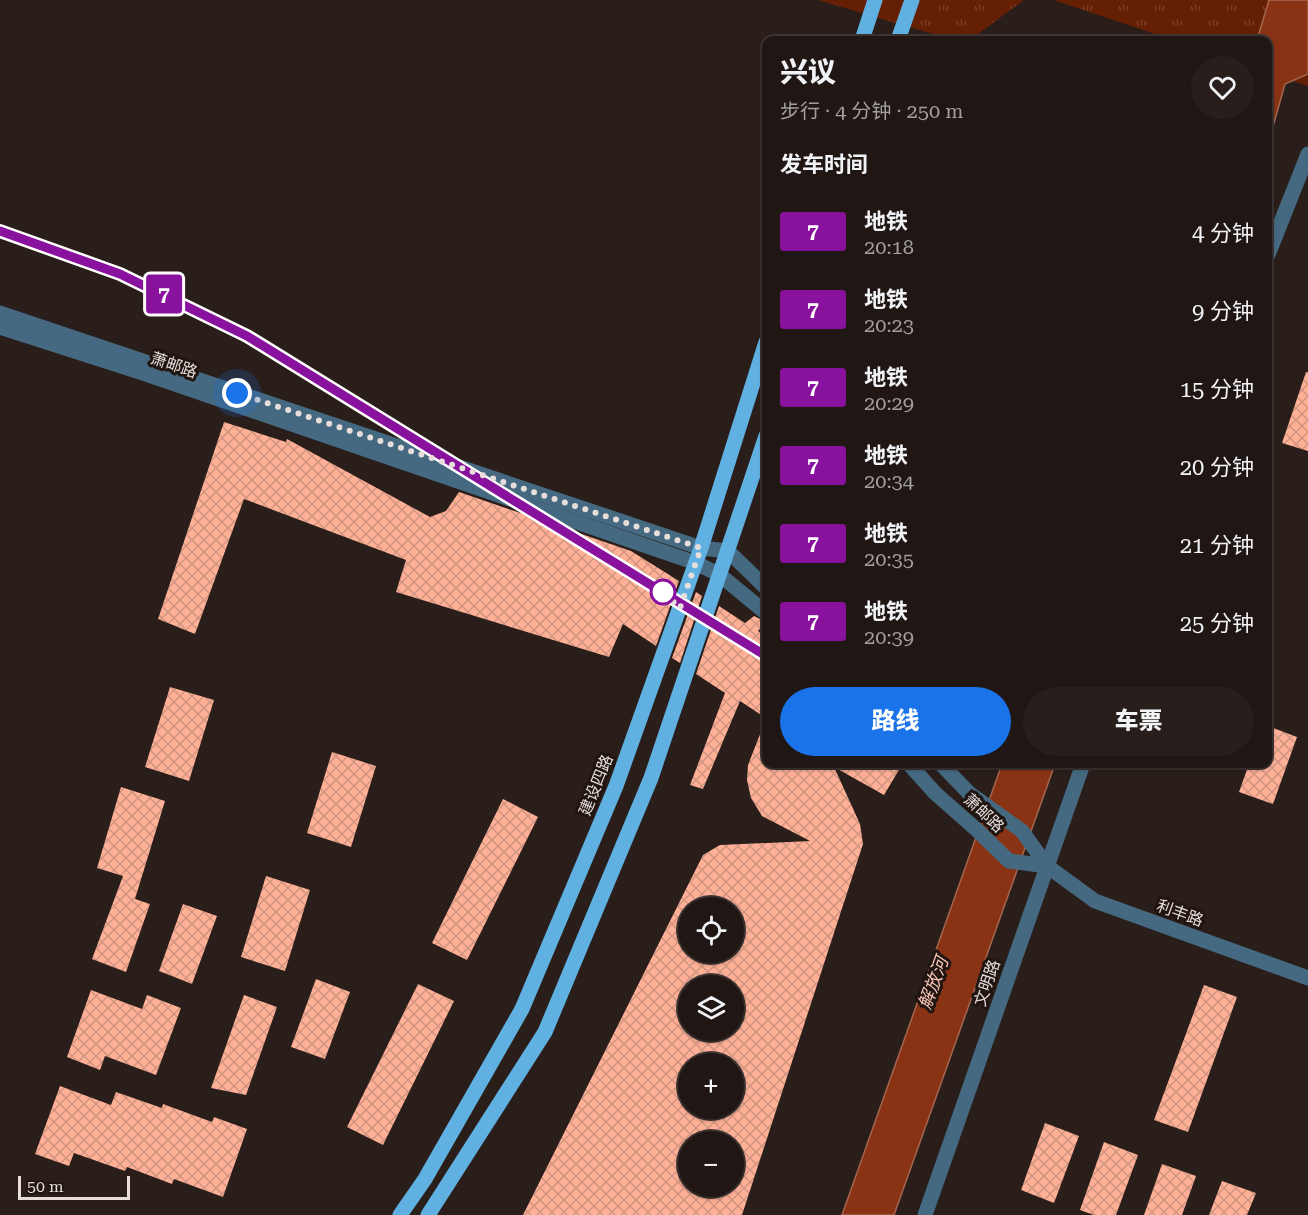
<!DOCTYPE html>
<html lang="zh">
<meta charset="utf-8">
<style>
:root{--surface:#201614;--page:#281f1d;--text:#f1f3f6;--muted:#a29fa0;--line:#3d3534;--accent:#1a73e8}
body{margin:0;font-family:"Roboto Serif","Noto Sans SC",serif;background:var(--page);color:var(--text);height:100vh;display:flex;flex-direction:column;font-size:22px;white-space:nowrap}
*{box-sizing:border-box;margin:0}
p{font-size:20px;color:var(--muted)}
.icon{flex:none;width:33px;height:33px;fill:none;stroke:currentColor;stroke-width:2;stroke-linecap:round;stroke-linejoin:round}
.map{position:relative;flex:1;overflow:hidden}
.drawer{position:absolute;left:762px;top:36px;width:510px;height:732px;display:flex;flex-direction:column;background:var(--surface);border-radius:12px;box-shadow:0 2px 4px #0004,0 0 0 2px var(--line)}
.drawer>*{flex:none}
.badge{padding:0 12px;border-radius:4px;font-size:21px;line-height:39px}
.fabs{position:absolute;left:678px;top:897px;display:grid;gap:12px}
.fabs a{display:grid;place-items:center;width:66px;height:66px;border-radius:50%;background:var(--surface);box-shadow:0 2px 4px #0004,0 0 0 2px var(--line);font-size:30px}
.scale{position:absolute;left:18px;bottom:15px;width:112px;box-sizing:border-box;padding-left:6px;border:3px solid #e7dedc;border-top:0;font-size:16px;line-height:21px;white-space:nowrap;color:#e7dedc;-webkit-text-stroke:4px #201511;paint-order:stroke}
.you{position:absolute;width:30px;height:30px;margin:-15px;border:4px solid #fff;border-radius:50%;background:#1a73e8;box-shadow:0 0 0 9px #1a73e833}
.map>.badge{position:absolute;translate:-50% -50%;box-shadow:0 0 0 3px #fff}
h2{padding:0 18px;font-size:22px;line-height:54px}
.round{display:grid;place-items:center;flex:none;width:63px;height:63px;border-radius:32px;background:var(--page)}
.head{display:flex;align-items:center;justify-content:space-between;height:102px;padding:0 18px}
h1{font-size:28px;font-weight:800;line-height:45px}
.primary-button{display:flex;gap:12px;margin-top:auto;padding:12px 18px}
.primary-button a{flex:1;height:69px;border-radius:36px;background:var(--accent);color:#fff;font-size:24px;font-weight:800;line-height:69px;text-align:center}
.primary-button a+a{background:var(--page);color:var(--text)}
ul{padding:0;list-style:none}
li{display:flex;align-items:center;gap:18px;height:78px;padding:0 18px}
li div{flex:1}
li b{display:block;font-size:22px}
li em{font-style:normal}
li .badge{min-width:66px;font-weight:700;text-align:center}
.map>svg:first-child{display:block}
.grass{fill:url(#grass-tufts)}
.water{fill:#893314;stroke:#a56650;stroke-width:1.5}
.building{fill:url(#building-cross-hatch);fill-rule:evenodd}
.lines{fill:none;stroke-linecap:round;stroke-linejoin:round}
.tertiary{stroke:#446980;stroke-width:15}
.primary{stroke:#60b0e1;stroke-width:15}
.tertiary-bridge{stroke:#446980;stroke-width:15}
.line-casing{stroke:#fff;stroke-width:14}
.line{stroke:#88129e;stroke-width:9}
.walk{stroke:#e7dedc;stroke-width:6;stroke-dasharray:0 10.8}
.stop-dot{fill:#fff;stroke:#88129e;stroke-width:3}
.labels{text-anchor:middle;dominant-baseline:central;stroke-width:6;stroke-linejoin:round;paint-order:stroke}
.street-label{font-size:16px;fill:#e7dedc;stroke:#201511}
.water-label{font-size:18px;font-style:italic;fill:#f9c6b6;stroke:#201511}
</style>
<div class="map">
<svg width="1308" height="1215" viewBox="0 0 1308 1215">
<defs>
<pattern id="grass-tufts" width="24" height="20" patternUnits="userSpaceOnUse" patternTransform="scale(1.5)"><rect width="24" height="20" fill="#651f04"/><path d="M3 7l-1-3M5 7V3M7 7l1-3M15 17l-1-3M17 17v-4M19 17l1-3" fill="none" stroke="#7b3f28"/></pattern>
<pattern id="building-cross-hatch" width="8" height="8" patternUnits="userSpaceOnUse" patternTransform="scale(1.5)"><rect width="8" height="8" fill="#ffb096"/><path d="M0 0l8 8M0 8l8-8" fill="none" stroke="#d09581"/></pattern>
</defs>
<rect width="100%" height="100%" fill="#2a1e1a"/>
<!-- grass -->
<g class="grass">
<path d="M 818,0 L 1024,0 L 970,40 L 953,40 Z"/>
<path d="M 1053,0 L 1308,0 L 1308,86 L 1268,73 L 1268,40 L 1173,40 Z"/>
</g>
<!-- water -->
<g class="water">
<path d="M 1269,0 L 1308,0 L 1308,74 L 1285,84 L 1268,144 L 1268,40 L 1257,40 Z"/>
<path d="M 1002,764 L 1055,764 L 894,1215 L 842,1215 Z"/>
</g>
<!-- building -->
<g class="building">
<path d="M 1306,372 L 1308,372 L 1308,451 L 1282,443 Z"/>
<path d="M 224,422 L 286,442 L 287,439 L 430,517 L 446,511 L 459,492 L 631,551 L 679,581 L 656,646 L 623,624 L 609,657 L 396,592 L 406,560 L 244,499 L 195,634 L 158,619 Z"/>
<path d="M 696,592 L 702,596 L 680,663 L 672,658 Z"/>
<path d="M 719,606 L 745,623 L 754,616 L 766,622 L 758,631 L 766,636 L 766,718 L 740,701 L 703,789 L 690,785 L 725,693 L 696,674 Z"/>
<path d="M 170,687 L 214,700 L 189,781 L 145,767 Z"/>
<path d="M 766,719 L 766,764 L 900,764 L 900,768 L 884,795 L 834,767 L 860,824 L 863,844 L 742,1215 L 523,1215 L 703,855 L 720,845 L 810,841 L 762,816 L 751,798 L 747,780 L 748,765 ZM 688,908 L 734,908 L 734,952 L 688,952 ZM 688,986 L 734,986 L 734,1030 L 688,1030 ZM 688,1064 L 734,1064 L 734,1108 L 688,1108 ZM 688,1142 L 734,1142 L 734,1186 L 688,1186 Z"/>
<path d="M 1268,726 L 1297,737 L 1273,804 L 1239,792 L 1249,764 L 1268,764 Z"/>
<path d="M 332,752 L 376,766 L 351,847 L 307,833 Z"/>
<path d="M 121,787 L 165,801 L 135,899 L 150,904 L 126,972 L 92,959 L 123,876 L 97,868 Z"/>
<path d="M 503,799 L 538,817 L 467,960 L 432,943 Z"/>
<path d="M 266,876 L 310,890 L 285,971 L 241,957 Z"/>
<path d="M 183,904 L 217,916 L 192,984 L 159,971 Z"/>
<path d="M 316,979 L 350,992 L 325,1059 L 291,1047 Z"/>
<path d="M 418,984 L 454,1001 L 383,1145 L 347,1127 Z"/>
<path d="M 1204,985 L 1237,997 L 1188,1132 L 1154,1120 Z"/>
<path d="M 91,990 L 142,1009 L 147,995 L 181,1008 L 156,1075 L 105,1056 L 100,1070 L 67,1057 Z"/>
<path d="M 244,995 L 277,1007 L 246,1095 L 211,1088 Z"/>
<path d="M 60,1086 L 111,1105 L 116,1092 L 162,1108 L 163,1104 L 212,1122 L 214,1117 L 247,1129 L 223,1197 L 174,1179 L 172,1184 L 127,1167 L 125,1171 L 74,1153 L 69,1166 L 35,1154 Z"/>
<path d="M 1045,1123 L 1079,1136 L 1054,1203 L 1021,1190 Z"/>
<path d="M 1104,1142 L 1138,1155 L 1116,1215 L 1094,1215 L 1080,1210 Z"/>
<path d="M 1162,1164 L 1196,1176 L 1182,1215 L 1144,1215 Z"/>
<path d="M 1222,1181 L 1256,1193 L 1247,1215 L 1209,1215 Z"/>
</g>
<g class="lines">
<!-- tertiary -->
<g class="tertiary">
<path d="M 1268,255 L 1308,154"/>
<path d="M 0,313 L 701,548 L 728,551 L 766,588"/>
<path d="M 0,327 L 140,372 L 696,563 L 720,575 L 766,613"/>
<path d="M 909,764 L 935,793 L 978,831"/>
<path d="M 941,764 L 969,793 L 1022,831 L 1047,866 L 1095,901 L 1308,978"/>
<path d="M 1009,861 L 1047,866"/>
<path d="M 925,1215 L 1083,764"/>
</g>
<!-- primary -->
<g class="primary">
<path d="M 862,40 L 875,0"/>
<path d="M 898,40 L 912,0"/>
<path d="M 400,1215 L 425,1179 L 522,1009 L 616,786 L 701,548 L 766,342"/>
<path d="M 428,1215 L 545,1032 L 651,778 L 766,436"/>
</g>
<!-- tertiary-bridge -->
<path class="tertiary-bridge" d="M 978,831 L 1009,861"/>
</g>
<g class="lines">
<!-- line casing -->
<g class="line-casing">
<path id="line" d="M 0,231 L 120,274 L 247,336 L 766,656"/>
</g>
<!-- line -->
<use href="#line" class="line"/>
<!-- walk -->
<path class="walk" d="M 237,393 L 701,548 L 680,608 L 663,592"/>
</g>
<!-- markers -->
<circle class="stop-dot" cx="663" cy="592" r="12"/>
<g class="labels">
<!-- street labels -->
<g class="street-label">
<text transform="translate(174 365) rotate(19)">萧邮路</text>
<text transform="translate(596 785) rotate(-68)">建设四路</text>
<text transform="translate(984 813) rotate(43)">萧邮路</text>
<text transform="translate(1180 913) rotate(20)">利丰路</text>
<text transform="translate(987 983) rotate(-71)">文明路</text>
</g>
<!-- water labels -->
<g class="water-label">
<text transform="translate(933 983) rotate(-70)">解放河</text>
</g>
</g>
</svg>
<div class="fabs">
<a><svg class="icon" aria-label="locate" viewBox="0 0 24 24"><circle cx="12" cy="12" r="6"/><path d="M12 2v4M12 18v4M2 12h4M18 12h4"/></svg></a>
<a><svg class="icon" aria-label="layers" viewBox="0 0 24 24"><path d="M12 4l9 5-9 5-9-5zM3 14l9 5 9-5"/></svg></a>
<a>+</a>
<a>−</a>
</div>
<div class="scale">50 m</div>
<div class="you" style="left:237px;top:393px"></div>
<b class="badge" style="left:164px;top:294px;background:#88129e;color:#fff">7</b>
<section class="drawer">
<div class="head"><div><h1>兴议</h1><p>步行 · 4 分钟 · 250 m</p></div><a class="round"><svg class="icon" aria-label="heart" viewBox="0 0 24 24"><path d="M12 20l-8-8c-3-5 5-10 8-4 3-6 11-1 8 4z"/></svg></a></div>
<h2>发车时间</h2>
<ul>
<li><span class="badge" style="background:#88129e;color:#fff">7</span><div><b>地铁</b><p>20:18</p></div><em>4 分钟</em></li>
<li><span class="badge" style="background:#88129e;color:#fff">7</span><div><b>地铁</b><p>20:23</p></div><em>9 分钟</em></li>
<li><span class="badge" style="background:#88129e;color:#fff">7</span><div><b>地铁</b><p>20:29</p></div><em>15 分钟</em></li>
<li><span class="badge" style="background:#88129e;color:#fff">7</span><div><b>地铁</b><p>20:34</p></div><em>20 分钟</em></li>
<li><span class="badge" style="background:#88129e;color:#fff">7</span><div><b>地铁</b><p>20:35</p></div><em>21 分钟</em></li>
<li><span class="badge" style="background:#88129e;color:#fff">7</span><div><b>地铁</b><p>20:39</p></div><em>25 分钟</em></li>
</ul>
<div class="primary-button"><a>路线</a><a>车票</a></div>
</section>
</div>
